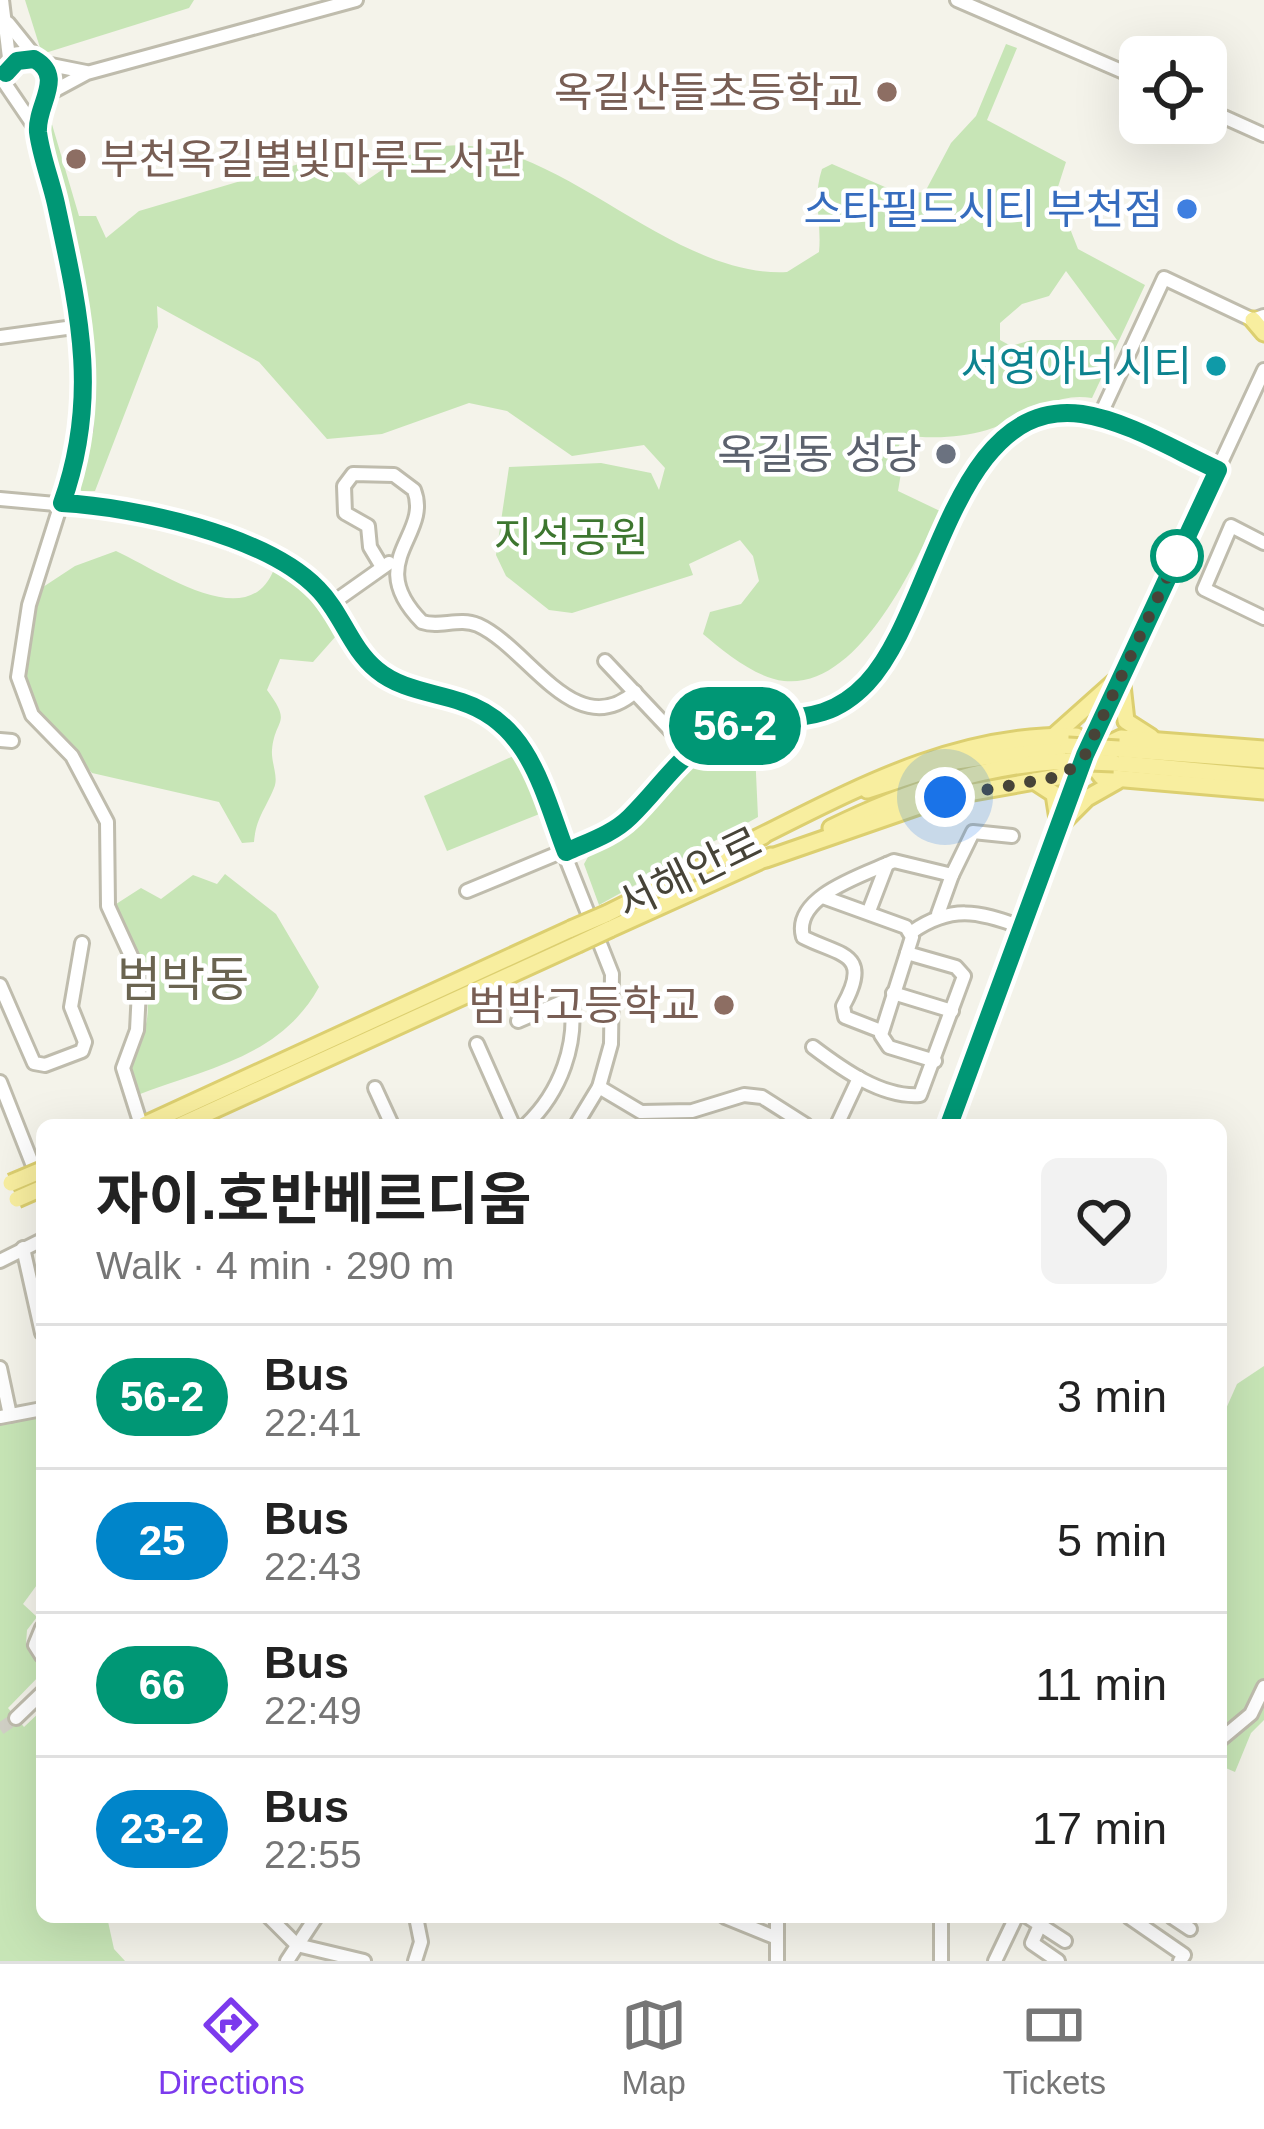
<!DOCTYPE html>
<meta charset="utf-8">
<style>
:root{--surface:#fff;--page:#f2f2f2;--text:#222;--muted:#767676;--line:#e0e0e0;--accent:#7c3aed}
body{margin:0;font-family:Arial,"Noto Sans KR",sans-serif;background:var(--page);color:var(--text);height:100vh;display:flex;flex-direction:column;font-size:45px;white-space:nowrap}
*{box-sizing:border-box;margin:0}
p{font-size:39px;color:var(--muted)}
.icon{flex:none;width:66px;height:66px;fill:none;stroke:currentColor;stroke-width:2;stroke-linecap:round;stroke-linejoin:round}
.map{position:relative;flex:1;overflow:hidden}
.details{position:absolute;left:36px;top:1119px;width:1191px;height:804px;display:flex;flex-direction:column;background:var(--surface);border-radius:18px;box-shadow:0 12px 48px #0002}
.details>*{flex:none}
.badge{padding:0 24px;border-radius:39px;font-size:42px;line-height:78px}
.buttons{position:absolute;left:1119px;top:36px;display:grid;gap:24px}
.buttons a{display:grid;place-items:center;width:108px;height:108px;border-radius:18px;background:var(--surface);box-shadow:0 12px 48px #0002;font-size:60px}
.you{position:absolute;width:60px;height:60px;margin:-30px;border:9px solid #fff;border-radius:50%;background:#1a73e8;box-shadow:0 0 0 18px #1a73e833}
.map>.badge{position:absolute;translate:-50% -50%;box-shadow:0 0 0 6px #fff}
.round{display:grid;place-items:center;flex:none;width:126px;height:126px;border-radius:18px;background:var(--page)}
.headline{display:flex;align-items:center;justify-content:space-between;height:204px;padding:0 60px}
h1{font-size:57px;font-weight:700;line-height:90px}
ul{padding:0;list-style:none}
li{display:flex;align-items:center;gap:36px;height:144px;padding:0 60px;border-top:3px solid var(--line)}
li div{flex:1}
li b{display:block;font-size:45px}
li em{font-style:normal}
li .badge{min-width:132px;font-weight:700;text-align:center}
.tabs{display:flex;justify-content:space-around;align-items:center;height:168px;border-top:3px solid var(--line);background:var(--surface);font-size:33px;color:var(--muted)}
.tabs a{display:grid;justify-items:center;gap:6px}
.tabs .selected{color:var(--accent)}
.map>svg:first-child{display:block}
.green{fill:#c7e5b6;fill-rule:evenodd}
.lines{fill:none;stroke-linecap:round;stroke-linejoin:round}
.minor-tunnel{stroke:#d1d0c6;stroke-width:12;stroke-dasharray:12 6;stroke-linecap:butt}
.minor-casing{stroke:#bfbcad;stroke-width:18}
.major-casing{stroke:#dccf70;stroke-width:21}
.minor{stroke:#fff;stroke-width:12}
.major{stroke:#f8ee9f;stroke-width:15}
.major-bridge-casing{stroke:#dccf70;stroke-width:21;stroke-linecap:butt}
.major-bridge{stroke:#f8ee9f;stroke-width:15}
.line-casing{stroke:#fff;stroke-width:27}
.line{stroke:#009775;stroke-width:18}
.walk{stroke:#474438;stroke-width:12;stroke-dasharray:0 21.6}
.education-dot{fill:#8d6e63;stroke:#fff;stroke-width:4.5}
.shop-dot{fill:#3f7fe0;stroke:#fff;stroke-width:4.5}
.culture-dot{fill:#0f9aa8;stroke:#fff;stroke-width:4.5}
.worship-dot{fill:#6b7280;stroke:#fff;stroke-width:4.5}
.stop-dot{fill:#fff;stroke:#009775;stroke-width:6}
.labels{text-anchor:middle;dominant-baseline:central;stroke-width:9;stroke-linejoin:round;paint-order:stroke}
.education-label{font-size:42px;fill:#785e54;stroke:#fff;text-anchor:end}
.shop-label{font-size:42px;fill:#366cbe;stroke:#fff;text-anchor:end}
.culture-label{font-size:42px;fill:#0d838f;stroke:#fff;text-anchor:end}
.worship-label{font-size:42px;fill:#5b616d;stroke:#fff;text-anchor:end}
.park-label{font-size:42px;fill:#3d762f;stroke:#fff}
.street-label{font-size:42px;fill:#474438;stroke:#fff}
.quarter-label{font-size:48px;fill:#6a6450;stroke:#fff}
</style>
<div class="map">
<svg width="1264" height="1961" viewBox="0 0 1264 1961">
<rect width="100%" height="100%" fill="#f4f3ea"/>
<!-- green -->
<g class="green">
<path d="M 25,0 L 194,0 L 189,8 L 42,54 Z"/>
<path d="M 1006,44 L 1017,48 L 987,120 L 1066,162 L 1056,193 L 1078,249 L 1145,285 L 1092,398 C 1053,391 1023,419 987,430 C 960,438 930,439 903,435 L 896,454 L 903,461 L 898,491 L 940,511 C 914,565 859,689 784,681 C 756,678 724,652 703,634 L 710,612 L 741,604 L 759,581 L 753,556 L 740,540 L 689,564 L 693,575 L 572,613 L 549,610 L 506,576 L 496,555 L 509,467 L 601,463 L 651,473 L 659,490 L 665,468 L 644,445 L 572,456 L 507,411 L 469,403 L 382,434 L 327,439 L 259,362 L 157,306 L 158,327 L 95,491 L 81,491 C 76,466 94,437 93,410 C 89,315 66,220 42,128 L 46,104 L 79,216 L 96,216 L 106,238 L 139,211 L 326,156 L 359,185 C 374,176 390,163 407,156 C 532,100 655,279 787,272 L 819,252 C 822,221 812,199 822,169 L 832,164 L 901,194 L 925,192 L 951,143 L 976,116 ZM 1066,271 L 1117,340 L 1032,340 L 1011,346 L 1000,340 L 1000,323 L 1022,304 L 1049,296 Z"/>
<path d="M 116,551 C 158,570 249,636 274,569 L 314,598 L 336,636 L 313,662 L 280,659 L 267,690 C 293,725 275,717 272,750 C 271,763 279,777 274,788 C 265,810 256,818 254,842 L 242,843 L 219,802 L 92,773 L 38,711 L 26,689 L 22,655 L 40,589 L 75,566 Z"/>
<path d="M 754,730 L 758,817 L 599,905 L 584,864 L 588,857 L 641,825 L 706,751 Z"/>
<path d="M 518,754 L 542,813 L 447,851 L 424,796 Z"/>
<path d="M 225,874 L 276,914 L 319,987 C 280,1058 206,1068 135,1096 C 126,1057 138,1058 146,1024 C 155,986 128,939 113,906 L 141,888 L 161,899 L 193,875 L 217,884 Z"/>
<path d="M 1264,1366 L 1264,1720 L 1251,1733 L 1235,1772 L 1221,1766 L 1221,1420 L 1237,1384 Z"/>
<path d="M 42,1414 L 42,1578 L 23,1604 L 37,1617 L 27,1630 L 26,1644 L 42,1664 L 42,1673 L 8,1708 L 24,1727 L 42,1710 L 42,1917 L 107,1917 L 114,1949 L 125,1961 L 0,1961 L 0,1424 Z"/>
</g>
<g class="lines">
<!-- minor-tunnel -->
<path class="minor-tunnel" d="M 0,1729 L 16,1718"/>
<!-- minor casing -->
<g class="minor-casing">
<g id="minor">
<path d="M 2,0 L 10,66"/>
<path d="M 957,0 L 1140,79"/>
<path d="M 8,23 L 49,74 L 39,133 L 81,326 L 85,428 L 29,605 L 18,677 L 32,715 L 72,756 L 107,822 L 108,906 L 137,969 L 139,990 L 137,1030 L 123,1068 L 141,1125"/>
<path d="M 34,59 L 10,66 L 4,82 L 38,132"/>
<path d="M 41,63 L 86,72"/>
<path d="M 48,94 L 87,73 L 356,0"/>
<path d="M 1206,109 L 1264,135"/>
<path d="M 0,337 L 81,326"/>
<path d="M 1099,418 L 1164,278 L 1253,320 L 1264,316"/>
<path d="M 0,499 L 155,513 L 273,559 L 318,589 L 361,653 L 386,676 L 478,708 L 518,737 L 612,974 L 611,1044 L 599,1087 L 576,1125"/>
<path d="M 1264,543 L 1231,526 L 1204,589 L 1264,618"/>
<path d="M 382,567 L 370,547 L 368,526 L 345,513 L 344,486 L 353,474 L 394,475 L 414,490 C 432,536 362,561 422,622 C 440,628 459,617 478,625 C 529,648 575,744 635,692"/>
<path d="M 331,604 L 389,563"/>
<path d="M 605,661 L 689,750"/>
<path d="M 0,740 L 12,741"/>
<path d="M 467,891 L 614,830 L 689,750 L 724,730 L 812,717 L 862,688 L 889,653 L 978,467 C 1040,368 1139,436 1218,470"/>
<path d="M 869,911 L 887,864"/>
<path d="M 938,914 L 952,875"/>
<path d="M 912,932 C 951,905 978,911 1021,927"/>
<path d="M 907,953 L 881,1035 L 889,1047 L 935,1061"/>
<path d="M 0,985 L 34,1063 L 45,1065 L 82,1051 L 85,1042 L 71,1007 L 82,943"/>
<path d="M 893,993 L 952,1011"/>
<path d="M 518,1021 L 571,998 C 578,1043 561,1092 526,1125"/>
<path d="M 881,1031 L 845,1017 L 843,1006 C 873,952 840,956 803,937 C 792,896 864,875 894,861 L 952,875 L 973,832 L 1012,836"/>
<path d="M 477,1044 L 513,1125"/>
<path d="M 813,1047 C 842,1069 882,1098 920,1095 L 964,976 L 956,967 L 907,953 L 912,937 L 906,927 L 823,897"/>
<path d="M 0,1082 L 39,1181"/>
<path d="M 599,1087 L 641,1112 L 692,1111 L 744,1095 L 762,1097 L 806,1125"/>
<path d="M 375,1088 L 392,1125"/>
<path d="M 837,1125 L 859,1078"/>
<path d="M 949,1125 L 1085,755 L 1264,370"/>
<path d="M 23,1248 L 42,1333"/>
<path d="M 0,1261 L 42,1240"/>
<path d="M 0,1368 L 10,1415"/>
<path d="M 0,1417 L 42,1409"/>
<path d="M 42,1628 L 35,1645 L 42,1656"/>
<path d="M 16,1718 L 42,1693"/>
<path d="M 1221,1739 L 1251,1714 L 1264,1687"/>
<path d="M 269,1917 L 297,1945 L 364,1961"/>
<path d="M 725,1917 L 777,1938"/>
<path d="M 777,1917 L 777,1961"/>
<path d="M 941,1917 L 941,1961"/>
<path d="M 1028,1917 L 1065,1941"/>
<path d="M 1129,1917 L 1184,1955 L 1180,1961"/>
<path d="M 1172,1917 L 1190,1929"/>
<path d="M 1040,1925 L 1032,1943 L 1058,1961"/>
<path d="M 287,1961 L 316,1917"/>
<path d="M 415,1961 L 421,1942 L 416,1917"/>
<path d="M 995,1961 L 1016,1917"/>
</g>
</g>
<!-- major casing -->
<g class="major-casing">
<g id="major">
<path d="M 1253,320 L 1264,333"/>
<path d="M 1121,676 L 1126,721 L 1151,737"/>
<path d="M 1056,734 L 1121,676"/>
<path d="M 1119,749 L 1264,760"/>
<path d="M 1114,763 L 1264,777"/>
<path d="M 1034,781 L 1054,794 L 1059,826"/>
<path d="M 867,790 L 956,761 L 1065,746"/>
<path d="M 1059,826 L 1087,798 L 1117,781"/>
<path d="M 831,828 C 905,792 982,765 1065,761"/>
<path d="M 757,838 C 861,786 956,734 1076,736 L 1085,755 L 1121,738 L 1264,749"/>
<path d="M 766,859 L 945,797 L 1063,776 L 1085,755 L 1102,777 L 1264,791"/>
<path d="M 606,914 L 763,836"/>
<path d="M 610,929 L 771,856"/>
<path d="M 144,1125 L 571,929"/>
<path d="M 181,1125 L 578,944"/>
</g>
</g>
<!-- minor -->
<use href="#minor" class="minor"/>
<!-- major -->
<use href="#major" class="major"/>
<!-- major-bridge casing -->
<g class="major-bridge-casing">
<g id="major-bridge">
<path d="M 1068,746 L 1119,749"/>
<path d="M 1065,761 L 1114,763"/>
<path d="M 571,929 L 606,914"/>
<path d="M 578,944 L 610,929"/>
<path d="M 11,1183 L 42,1170"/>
<path d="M 17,1199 L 42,1188"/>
</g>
</g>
<!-- major-bridge -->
<use href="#major-bridge" class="major-bridge"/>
</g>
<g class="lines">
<!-- line casing -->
<g class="line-casing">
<path id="line" d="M 6,73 L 17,61 L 34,59 C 66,77 36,104 38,132 C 41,156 51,181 56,204 C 79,311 100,397 62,503 C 135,507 266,535 318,589 C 342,613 350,648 377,670 C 401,690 433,692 462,702 C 530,724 543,792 566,852 C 588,842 613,834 630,817 C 663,785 680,752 723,731 C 773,706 817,736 867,683 C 935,611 953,396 1082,414 C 1128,421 1176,451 1218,470 L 1085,755 L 949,1125"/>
</g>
<!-- line -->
<use href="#line" class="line"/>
<!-- walk -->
<path class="walk" d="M 945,797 L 1063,776 L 1085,755 L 1177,556"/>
</g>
<!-- markers -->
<g class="education-dot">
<circle cx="887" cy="92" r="12"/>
<circle cx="76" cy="159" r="12"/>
<circle cx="724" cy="1005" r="12"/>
</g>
<circle class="shop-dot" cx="1187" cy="209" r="12"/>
<circle class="culture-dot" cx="1216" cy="366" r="12"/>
<circle class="worship-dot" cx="946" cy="454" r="12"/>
<circle class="stop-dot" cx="1177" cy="556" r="24"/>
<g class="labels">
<!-- education labels -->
<g class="education-label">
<text x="863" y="92">옥길산들초등학교</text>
<text x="100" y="159" text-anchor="start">부천옥길별빛마루도서관</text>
<text x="700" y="1005">범박고등학교</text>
</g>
<!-- shop labels -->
<g class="shop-label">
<text x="1163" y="209">스타필드시티 부천점</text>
</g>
<!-- culture labels -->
<g class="culture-label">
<text x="1192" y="366">서영아너시티</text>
</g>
<!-- worship labels -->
<g class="worship-label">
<text x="922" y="454">옥길동 성당</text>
</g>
<!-- park labels -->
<g class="park-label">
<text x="571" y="537">지석공원</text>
</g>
<!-- street labels -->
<g class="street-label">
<text transform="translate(689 873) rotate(-26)">서해안로</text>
</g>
<!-- quarter labels -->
<g class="quarter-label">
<text x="183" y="979">범박동</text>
</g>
</g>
</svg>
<div class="buttons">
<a><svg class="icon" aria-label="locate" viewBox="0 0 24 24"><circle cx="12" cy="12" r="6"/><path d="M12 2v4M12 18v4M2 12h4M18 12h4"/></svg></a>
</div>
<div class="you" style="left:945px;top:797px"></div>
<b class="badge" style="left:735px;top:726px;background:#009775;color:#fff">56-2</b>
<section class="details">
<div class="headline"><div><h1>자이.호반베르디움</h1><p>Walk · 4 min · 290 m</p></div><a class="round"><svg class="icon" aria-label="heart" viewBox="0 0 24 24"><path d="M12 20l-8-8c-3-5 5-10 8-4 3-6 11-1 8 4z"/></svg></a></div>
<ul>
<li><span class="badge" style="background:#009775;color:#fff">56-2</span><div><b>Bus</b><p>22:41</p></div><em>3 min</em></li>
<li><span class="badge" style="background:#0085ca;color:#fff">25</span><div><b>Bus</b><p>22:43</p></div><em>5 min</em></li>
<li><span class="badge" style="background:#009775;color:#fff">66</span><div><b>Bus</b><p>22:49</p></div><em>11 min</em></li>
<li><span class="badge" style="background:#0085ca;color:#fff">23-2</span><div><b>Bus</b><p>22:55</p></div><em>17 min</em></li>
</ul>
</section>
</div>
<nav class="tabs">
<a class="selected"><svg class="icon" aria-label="directions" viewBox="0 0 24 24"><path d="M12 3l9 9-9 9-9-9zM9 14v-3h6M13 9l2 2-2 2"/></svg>Directions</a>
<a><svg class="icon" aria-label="map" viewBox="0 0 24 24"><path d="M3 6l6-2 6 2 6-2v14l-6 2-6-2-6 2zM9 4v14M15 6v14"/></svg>Map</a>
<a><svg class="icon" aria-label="tickets" viewBox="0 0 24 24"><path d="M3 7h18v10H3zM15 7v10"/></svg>Tickets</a>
</nav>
